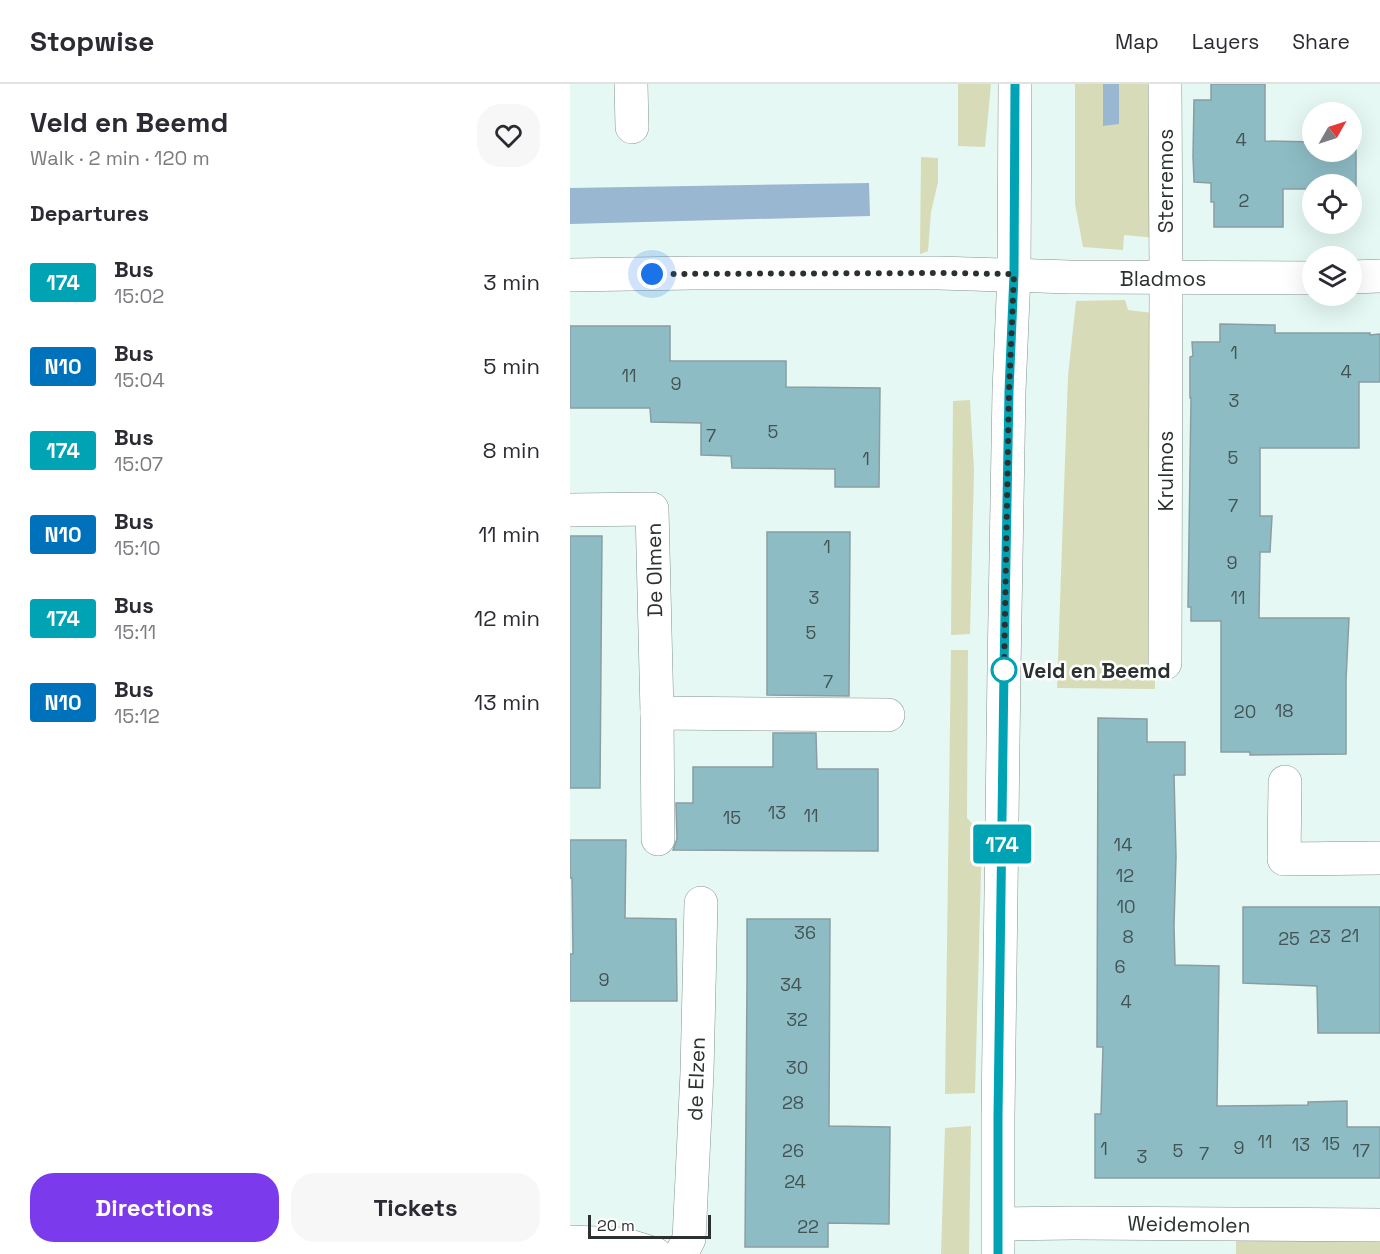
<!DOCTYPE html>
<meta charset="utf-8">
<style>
:root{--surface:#fff;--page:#f7f7f7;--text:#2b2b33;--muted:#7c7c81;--line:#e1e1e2;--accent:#7c3aed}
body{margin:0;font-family:"Space Grotesk",sans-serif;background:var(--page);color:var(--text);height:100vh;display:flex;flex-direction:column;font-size:22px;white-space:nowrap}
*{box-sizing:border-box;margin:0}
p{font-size:20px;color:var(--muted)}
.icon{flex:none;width:33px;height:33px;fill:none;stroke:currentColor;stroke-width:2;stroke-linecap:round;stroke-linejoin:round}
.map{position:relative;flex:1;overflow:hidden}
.side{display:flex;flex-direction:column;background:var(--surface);width:570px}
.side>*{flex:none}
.badge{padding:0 12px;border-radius:4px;font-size:21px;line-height:39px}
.needle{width:39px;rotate:51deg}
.controls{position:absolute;left:732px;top:18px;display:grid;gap:12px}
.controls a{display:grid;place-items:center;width:60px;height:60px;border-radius:50%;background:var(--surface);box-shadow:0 6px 24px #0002;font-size:30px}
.scale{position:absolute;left:18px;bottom:15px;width:123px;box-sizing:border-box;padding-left:6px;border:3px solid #2a312f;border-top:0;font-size:16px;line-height:21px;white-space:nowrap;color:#2a312f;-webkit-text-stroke:4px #fff;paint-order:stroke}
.you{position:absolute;width:30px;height:30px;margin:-15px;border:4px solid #fff;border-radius:50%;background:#1a73e8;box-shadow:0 0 0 9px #1a73e833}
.map>.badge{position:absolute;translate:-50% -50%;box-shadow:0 0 0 3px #fff}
h2{padding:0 30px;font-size:22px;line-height:54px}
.round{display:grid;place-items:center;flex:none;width:63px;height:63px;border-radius:24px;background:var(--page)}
.headline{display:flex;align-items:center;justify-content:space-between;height:102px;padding:0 30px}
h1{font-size:28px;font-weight:800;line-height:45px}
.button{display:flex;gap:12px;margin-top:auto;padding:12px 30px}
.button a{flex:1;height:69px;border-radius:24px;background:var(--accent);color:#fff;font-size:24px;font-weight:800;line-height:69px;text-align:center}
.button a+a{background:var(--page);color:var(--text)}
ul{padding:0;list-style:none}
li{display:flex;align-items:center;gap:18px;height:84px;padding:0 30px}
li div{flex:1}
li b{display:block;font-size:22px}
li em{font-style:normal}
li .badge{min-width:66px;font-weight:700;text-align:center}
header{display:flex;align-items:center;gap:36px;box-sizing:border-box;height:84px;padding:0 30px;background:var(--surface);border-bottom:2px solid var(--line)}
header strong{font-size:28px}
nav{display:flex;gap:33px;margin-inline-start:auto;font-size:21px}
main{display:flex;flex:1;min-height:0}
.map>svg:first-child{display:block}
.green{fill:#d8dbb7}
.water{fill:#99b7d1}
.building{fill:#8ebcc5;stroke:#8b9da1;stroke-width:1.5}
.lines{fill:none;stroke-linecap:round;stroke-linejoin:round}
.minor-casing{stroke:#82948f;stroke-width:34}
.minor{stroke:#fff;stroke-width:33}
.line-casing{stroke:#fff;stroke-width:14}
.line{stroke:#00a3b4;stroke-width:9}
.walk{stroke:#2a312f;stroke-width:6;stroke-dasharray:0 10.8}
.stop-dot{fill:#fff;stroke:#00a3b4;stroke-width:3}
.labels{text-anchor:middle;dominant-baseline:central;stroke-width:5;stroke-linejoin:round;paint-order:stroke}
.number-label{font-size:18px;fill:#435454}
.street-label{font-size:21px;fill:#2a312f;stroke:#fff}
.stop-label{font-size:21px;font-weight:bold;fill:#2a312f;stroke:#fff;text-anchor:start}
</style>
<header>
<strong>Stopwise</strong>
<nav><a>Map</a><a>Layers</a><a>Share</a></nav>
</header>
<main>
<section class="side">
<div class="headline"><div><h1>Veld en Beemd</h1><p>Walk · 2 min · 120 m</p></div><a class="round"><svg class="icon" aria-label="heart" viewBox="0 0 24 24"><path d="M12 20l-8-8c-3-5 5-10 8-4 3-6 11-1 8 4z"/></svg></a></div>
<h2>Departures</h2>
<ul>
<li><span class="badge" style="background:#00a3b4;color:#fff">174</span><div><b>Bus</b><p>15:02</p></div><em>3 min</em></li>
<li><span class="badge" style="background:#0072bc;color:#fff">N10</span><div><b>Bus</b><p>15:04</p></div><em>5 min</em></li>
<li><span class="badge" style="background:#00a3b4;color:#fff">174</span><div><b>Bus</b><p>15:07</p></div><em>8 min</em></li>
<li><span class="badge" style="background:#0072bc;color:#fff">N10</span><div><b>Bus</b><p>15:10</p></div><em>11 min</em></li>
<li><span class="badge" style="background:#00a3b4;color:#fff">174</span><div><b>Bus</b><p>15:11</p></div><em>12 min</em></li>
<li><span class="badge" style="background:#0072bc;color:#fff">N10</span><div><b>Bus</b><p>15:12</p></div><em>13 min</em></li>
</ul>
<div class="button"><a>Directions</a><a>Tickets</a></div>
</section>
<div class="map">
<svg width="810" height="1170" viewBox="0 0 810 1170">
<rect width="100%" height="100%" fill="#e5f8f3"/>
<!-- green -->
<g class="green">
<path d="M 388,0 L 421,0 L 415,63 L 388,62 Z"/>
<path d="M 505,0 L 533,0 L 533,42 L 549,39 L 549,0 L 586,0 L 587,154 L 554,151 L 553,166 L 513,163 L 505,120 Z"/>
<path d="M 351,73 L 368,74 L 368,98 L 361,128 L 358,167 L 350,170 Z"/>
<path d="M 555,216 L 558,226 L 583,229 L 585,605 L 487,604 L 498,292 L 506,217 Z"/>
<path d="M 400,316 L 404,386 L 400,550 L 381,551 L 383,317 Z"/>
<path d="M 381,566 L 398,566 L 397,734 L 412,751 L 405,1009 L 375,1010 Z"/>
<path d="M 401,1042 L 399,1170 L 371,1170 L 375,1044 Z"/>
<path d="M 666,1155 L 810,1156 L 810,1170 L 666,1170 Z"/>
</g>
<!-- water -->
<g class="water">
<path d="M 533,0 L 549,0 L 549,40 L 533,42 Z"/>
<path d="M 299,99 L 300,132 L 0,140 L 0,104 Z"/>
</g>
<!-- building -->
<g class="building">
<path d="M 641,0 L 695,0 L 695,57 L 742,58 L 742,68 L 782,68 L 782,58 L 786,58 L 786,105 L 782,105 L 782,100 L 742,100 L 742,105 L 713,105 L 713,143 L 644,143 L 644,118 L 641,118 L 641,99 L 624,98 L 623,72 L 624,16 L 641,16 Z"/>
<path d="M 650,240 L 705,241 L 705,249 L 800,249 L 800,251 L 810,250 L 810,298 L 789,298 L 789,364 L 690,364 L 690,432 L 702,432 L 700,468 L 690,468 L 689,534 L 779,534 L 776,596 L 776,670 L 680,671 L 680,668 L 651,668 L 651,537 L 621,537 L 621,523 L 618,523 L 621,314 L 620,314 L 620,273 L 623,272 L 622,258 L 650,258 Z"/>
<path d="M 0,242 L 100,242 L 100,277 L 216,277 L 216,303 L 310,304 L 309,403 L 265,403 L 265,385 L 162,384 L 161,372 L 131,371 L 131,339 L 81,338 L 80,324 L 0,324 Z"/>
<path d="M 197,448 L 280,448 L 279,612 L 197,611 Z"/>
<path d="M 0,452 L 32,452 L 30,704 L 0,704 Z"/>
<path d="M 528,634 L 577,635 L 577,658 L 615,658 L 615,691 L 604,691 L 606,773 L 604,842 L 605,881 L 649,882 L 647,1022 L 738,1021 L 738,1018 L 777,1017 L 777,1043 L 810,1043 L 810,1094 L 525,1094 L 525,1030 L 531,1030 L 533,963 L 527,963 Z"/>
<path d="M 203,649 L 246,649 L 247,685 L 308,685 L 308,767 L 103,766 L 107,755 L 106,719 L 123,719 L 123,683 L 203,683 Z"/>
<path d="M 0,756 L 56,756 L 55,834 L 106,835 L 107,917 L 0,917 L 0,870 L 3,870 L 2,794 L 0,794 Z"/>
<path d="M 673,823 L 810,823 L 810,949 L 748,949 L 747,902 L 673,899 Z"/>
<path d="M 177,835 L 260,835 L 259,1042 L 320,1043 L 319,1140 L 258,1139 L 258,1163 L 175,1163 L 177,897 Z"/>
</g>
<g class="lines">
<!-- minor casing -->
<g class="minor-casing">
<g id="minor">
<path d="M 61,0 L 62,43"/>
<path d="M 0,191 L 123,189 L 369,189 L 500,193 L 742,194"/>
<path d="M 782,193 L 810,192"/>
<path d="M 0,426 L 82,425 L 87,629 L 88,755"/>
<path d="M 595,579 L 596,194 L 595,0"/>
<path d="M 87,629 L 318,631"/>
<path d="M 715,698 L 714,775 L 810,774"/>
<path d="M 429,1140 L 504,1139 L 810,1141"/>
<path d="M 0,1158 L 53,1160 L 85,1170"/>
<path d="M 111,1170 L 119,1155 L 127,989 L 131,819"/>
<path d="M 428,1170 L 428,1032 L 434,586 L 439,307 L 444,190 L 445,0"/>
</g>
</g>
<!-- minor -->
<use href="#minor" class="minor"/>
</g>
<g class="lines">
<!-- line casing -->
<g class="line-casing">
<path id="line" d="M 428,1170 L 428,1032 L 434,586 L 439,307 L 444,190 L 445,0"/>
</g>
<!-- line -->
<use href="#line" class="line"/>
<!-- walk -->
<path class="walk" d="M 82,190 L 369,189 L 444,190 L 439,307 L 434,586"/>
</g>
<!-- markers -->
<circle class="stop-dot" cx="434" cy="586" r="12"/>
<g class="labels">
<!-- number labels -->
<g class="number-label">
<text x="671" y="55">4</text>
<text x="674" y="116">2</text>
<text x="664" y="268">1</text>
<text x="776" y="287">4</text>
<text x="59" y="291">11</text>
<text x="106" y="299">9</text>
<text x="664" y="316">3</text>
<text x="203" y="347">5</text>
<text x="141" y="351">7</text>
<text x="663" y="373">5</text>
<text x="296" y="374">1</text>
<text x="663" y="421">7</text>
<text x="257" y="462">1</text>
<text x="662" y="478">9</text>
<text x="244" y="513">3</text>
<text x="668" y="513">11</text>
<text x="241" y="548">5</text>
<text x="258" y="597">7</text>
<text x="714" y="626">18</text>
<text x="675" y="627">20</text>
<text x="207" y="728">13</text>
<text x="241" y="731">11</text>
<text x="162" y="733">15</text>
<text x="553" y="760">14</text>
<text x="555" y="791">12</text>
<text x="556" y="822">10</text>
<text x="235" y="848">36</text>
<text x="780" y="851">21</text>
<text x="558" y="852">8</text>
<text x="750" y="852">23</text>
<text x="719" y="854">25</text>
<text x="550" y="882">6</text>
<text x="34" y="895">9</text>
<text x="221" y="900">34</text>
<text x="556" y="917">4</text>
<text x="227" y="935">32</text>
<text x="227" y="983">30</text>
<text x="223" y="1018">28</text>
<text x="695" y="1057">11</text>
<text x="761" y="1059">15</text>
<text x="731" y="1060">13</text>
<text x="669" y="1063">9</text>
<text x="534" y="1064">1</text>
<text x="223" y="1066">26</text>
<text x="608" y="1066">5</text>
<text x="791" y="1066">17</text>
<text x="634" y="1069">7</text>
<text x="572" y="1072">3</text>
<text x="225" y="1097">24</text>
<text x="238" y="1142">22</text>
</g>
<!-- street labels -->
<g class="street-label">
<text transform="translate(595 97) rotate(-90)">Sterremos</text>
<text x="593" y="194">Bladmos</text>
<text transform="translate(595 387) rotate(-90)">Krulmos</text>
<text transform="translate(84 486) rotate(-91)">De Olmen</text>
<text transform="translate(126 995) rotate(-88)">de Elzen</text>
<text transform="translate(619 1140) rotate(1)">Weidemolen</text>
</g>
<!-- stop labels -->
<g class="stop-label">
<text x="452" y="586">Veld en Beemd</text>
</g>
</g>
</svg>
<div class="controls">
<a><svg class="needle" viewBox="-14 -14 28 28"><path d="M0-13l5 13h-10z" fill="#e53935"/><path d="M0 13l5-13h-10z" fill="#7c7c81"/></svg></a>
<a><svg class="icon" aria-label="locate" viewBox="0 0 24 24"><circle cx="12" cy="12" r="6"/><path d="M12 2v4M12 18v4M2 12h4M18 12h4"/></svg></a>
<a><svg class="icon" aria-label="layers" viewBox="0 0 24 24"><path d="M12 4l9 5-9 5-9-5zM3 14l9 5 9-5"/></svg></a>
</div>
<div class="scale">20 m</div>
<div class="you" style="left:82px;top:190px"></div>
<b class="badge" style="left:432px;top:760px;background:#00a3b4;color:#fff">174</b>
</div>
</main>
